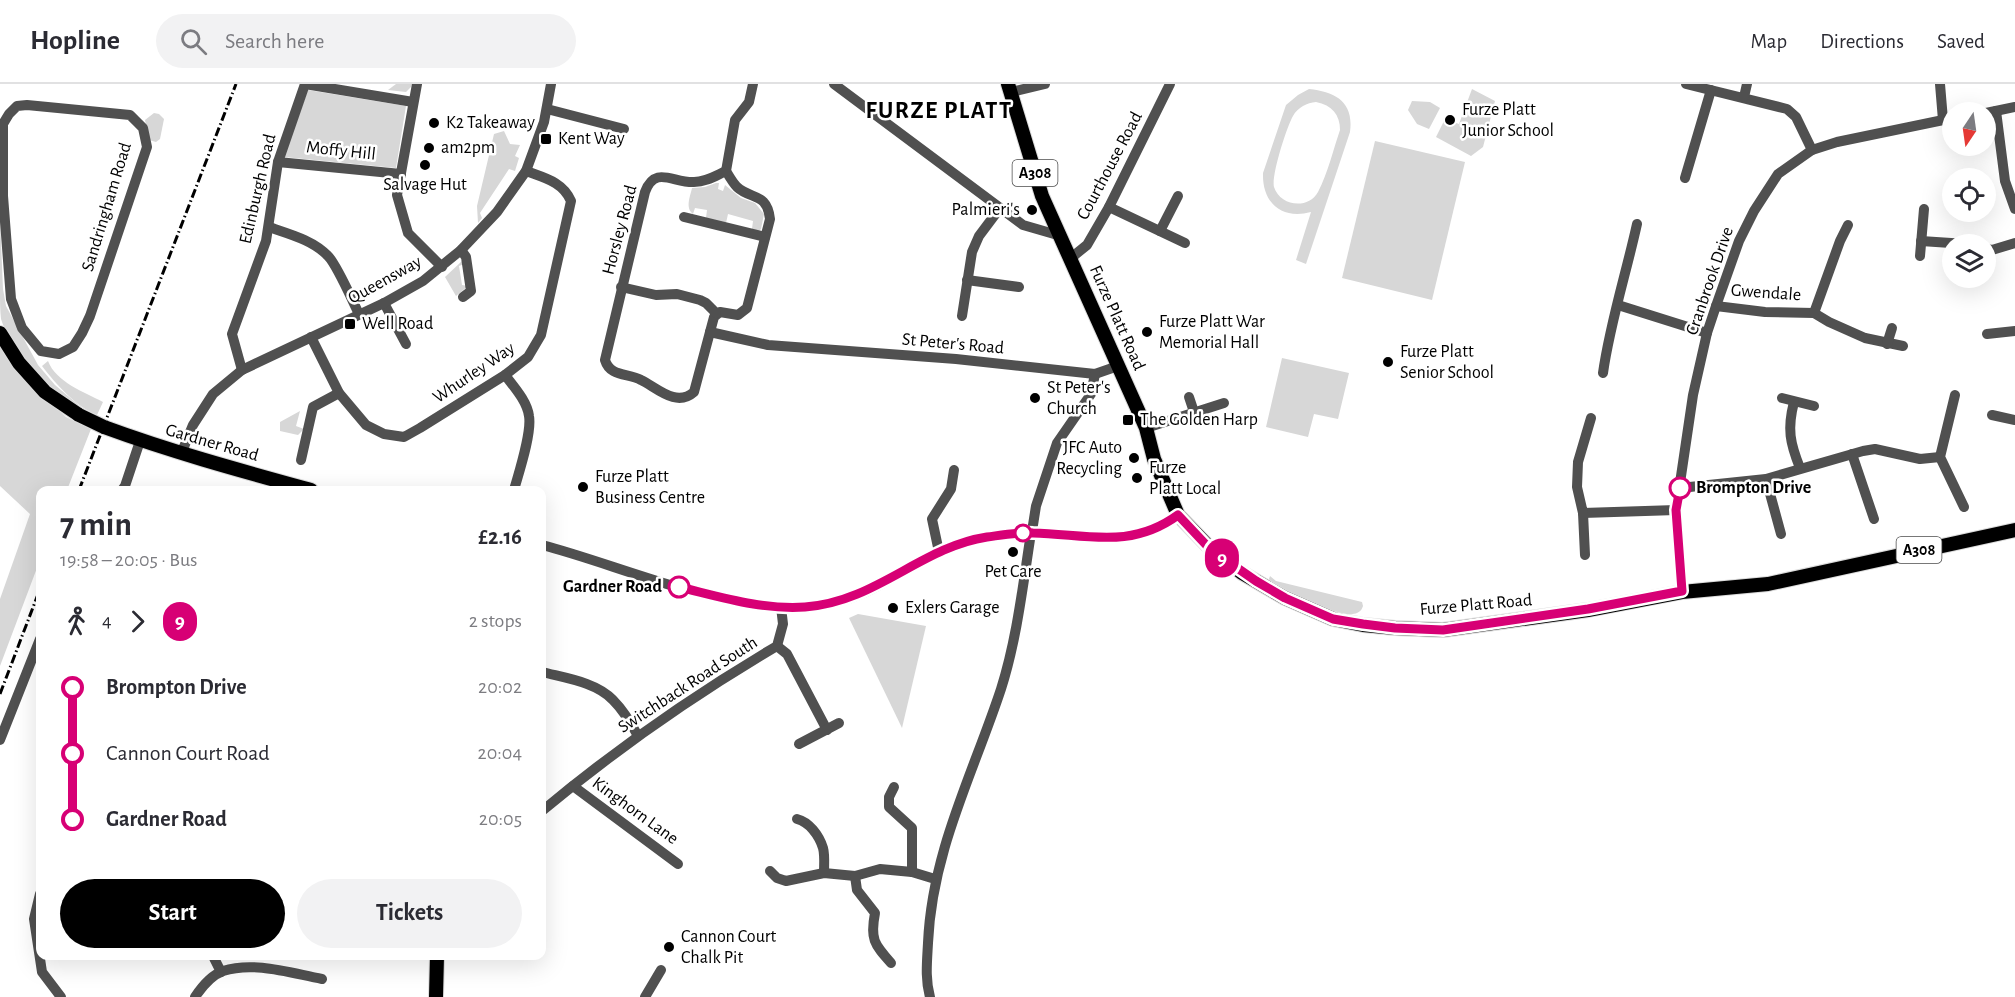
<!DOCTYPE html>
<meta charset="utf-8">
<style>
:root{--surface:#fff;--page:#f2f2f3;--text:#2b2b33;--muted:#7c7c81;--line:#e1e1e2;--accent:#000}
body{margin:0;font-family:"Alegreya Sans",sans-serif;background:var(--page);color:var(--text);height:100vh;display:flex;flex-direction:column;font-size:22px;white-space:nowrap}
*{box-sizing:border-box;margin:0}
p{font-size:20px;color:var(--muted)}
.icon{flex:none;width:33px;height:33px;fill:none;stroke:currentColor;stroke-width:2;stroke-linecap:round;stroke-linejoin:round}
.map{position:relative;flex:1;overflow:hidden}
.panel{position:absolute;left:36px;top:402px;width:510px;height:474px;display:flex;flex-direction:column;background:var(--surface);border-radius:12px;box-shadow:0 6px 24px #0002}
.panel>*{flex:none}
.badge{padding:0 12px;border-radius:20px;font-size:21px;line-height:39px}
.needle{width:39px;rotate:193deg}
.fabs{position:absolute;left:1942px;top:18px;display:grid;gap:12px}
.fabs a{display:grid;place-items:center;width:54px;height:54px;border-radius:50%;background:var(--surface);box-shadow:0 6px 24px #0002;font-size:30px}
.map>.badge{position:absolute;translate:-50% -50%;box-shadow:0 0 0 3px #fff}
.legs{display:flex;align-items:center;gap:9px;height:66px;padding:0 24px;font-size:20px}
.legs p{margin-inline-start:auto}
.headline{display:flex;align-items:center;justify-content:space-between;height:102px;padding:0 24px}
h1{font-size:33px;font-weight:700;line-height:45px}
.primary-button{display:flex;gap:12px;margin-top:auto;padding:12px 24px}
.primary-button a{flex:1;height:69px;border-radius:36px;background:var(--accent);color:#fff;font-size:24px;font-weight:700;line-height:69px;text-align:center}
.primary-button a+a{background:var(--page);color:var(--text)}
ul{padding:0 24px;list-style:none}
li{display:flex;align-items:center;gap:21px;height:66px;font-size:22px}
li i{display:grid;place-items:center;width:9px;height:100%;margin:0 8px;background:currentColor}
li i::after{content:'';width:15px;height:15px;margin:-8px;border:4px solid;border-radius:50%;background:var(--surface)}
li p{margin-inline-start:auto}
li:first-child i{background:linear-gradient(#0000 50%,currentColor 0)}
li:last-child i{background:linear-gradient(currentColor 50%,#0000 0)}
header{display:flex;align-items:center;gap:36px;box-sizing:border-box;height:84px;padding:0 30px;background:var(--surface);border-bottom:2px solid var(--line)}
header strong{font-size:28px}
nav{display:flex;gap:33px;margin-inline-start:auto;font-size:21px}
.search{width:420px;height:54px;background:var(--page);display:flex;align-items:center;gap:15px;box-sizing:border-box;padding:0 21px;border-radius:33px;color:var(--muted);font-size:22px}
.map>svg:first-child{display:block}
.green{fill:#d7d7d7;fill-rule:evenodd}
.lines{fill:none;stroke-linecap:round;stroke-linejoin:round}
.major-casing{stroke:#dbdbdb;stroke-width:16}
.minor{stroke:#505050;stroke-width:10}
.major{stroke:#000;stroke-width:14}
.rail{stroke:#000;stroke-width:3;stroke-dasharray:9 3 1.5 3;stroke-linecap:butt}
.major-bridge-casing{stroke:#dbdbdb;stroke-width:16;stroke-linecap:butt}
.major-bridge{stroke:#000;stroke-width:14}
.line-1-casing{stroke:#fff;stroke-width:14}
.line-1{stroke:#d70075;stroke-width:9}
.poi-dot{fill:#000;stroke:#fff;stroke-width:2}
.stop-1-dot{fill:#fff;stroke:#d70075;stroke-width:3}
.labels{text-anchor:middle;dominant-baseline:central;stroke-width:5;stroke-linejoin:round;paint-order:stroke}
.shield{fill:#fff;stroke:#4c4c4c;stroke-width:1.5}
.shield-label{font-size:16px;font-weight:bold;fill:#000}
.poi-label{font-size:18px;fill:#000;stroke:#fff;text-anchor:start}
.street-label{font-size:18px;fill:#000;stroke:#fff}
.stop-label{font-size:18px;font-weight:bold;fill:#000;stroke:#fff;text-anchor:start}
.district-label{font-size:24px;font-weight:bold;letter-spacing:1.5px;fill:#000;stroke:#fff}
</style>
<header>
<strong>Hopline</strong>
<div class="search"><svg class="icon" aria-label="search" viewBox="0 0 24 24"><circle cx="10" cy="10" r="6"/><path d="M15 15l6 6"/></svg>Search here</div>
<nav><a>Map</a><a>Directions</a><a>Saved</a></nav>
</header>
<div class="map">
<svg width="2015" height="913" viewBox="0 0 2015 913">
<rect width="100%" height="100%" fill="#fff"/>
<!-- green -->
<g class="green">
<path d="M 396,0 L 412,0 L 411,3 L 406,8 L 388,6 Z"/>
<path d="M 1309,5 C 1336,8 1354,18 1350,48 L 1306,180 L 1296,176 L 1311,128 C 1282,136 1262,119 1263,89 L 1286,21 L 1298,11 ZM 1316,18 C 1332,21 1340,31 1340,46 C 1333,66 1328,89 1318,108 C 1308,126 1280,122 1274,103 C 1271,92 1287,42 1293,32 C 1298,23 1307,19 1316,18 Z"/>
<path d="M 1472,5 L 1495,17 L 1483,63 L 1471,72 L 1436,53 L 1445,35 L 1459,40 Z"/>
<path d="M 308,6 L 406,22 L 396,84 L 284,73 Z"/>
<path d="M 1412,17 L 1430,18 L 1440,24 L 1429,45 L 1417,40 L 1408,26 Z"/>
<path d="M 154,29 L 159,30 L 164,35 L 160,55 L 156,58 L 149,56 L 145,36 Z"/>
<path d="M 504,47 L 510,60 L 520,61 L 515,72 L 519,74 L 515,87 L 509,85 L 480,129 L 482,134 L 478,139 L 477,122 L 494,50 Z"/>
<path d="M 1375,57 L 1465,78 L 1432,216 L 1342,194 Z"/>
<path d="M 716,99 L 719,99 L 718,105 L 723,107 L 725,101 L 741,114 L 755,119 L 764,130 L 761,145 L 759,147 L 752,145 L 753,137 L 728,130 L 726,139 L 706,134 L 707,126 L 695,124 L 693,130 C 685,124 690,113 692,104 L 705,103 Z"/>
<path d="M 0,134 L 3,205 L 6,222 L 38,281 L 55,301 L 87,328 C 54,316 11,269 1,235 C 0,227 0,216 0,208 C 0,183 0,158 0,134 Z"/>
<path d="M 462,177 L 464,180 L 459,182 L 462,201 L 468,202 L 456,212 L 445,193 Z"/>
<path d="M 0,263 L 11,279 L 66,333 L 91,345 L 67,406 L 40,406 L 40,476 L 0,582 L 0,515 L 30,430 L 0,402 Z"/>
<path d="M 1282,274 L 1349,289 L 1338,335 L 1314,330 L 1308,353 L 1266,343 Z"/>
<path d="M 48,277 C 56,298 84,308 103,318 L 97,331 C 76,323 56,300 42,282 Z"/>
<path d="M 300,327 L 296,342 L 304,345 L 298,351 L 280,347 L 280,338 Z"/>
<path d="M 1270,492 L 1276,497 L 1362,518 L 1363,522 C 1362,525 1361,527 1357,529 C 1343,536 1287,509 1272,502 L 1269,495 Z"/>
<path d="M 858,530 L 926,542 L 902,644 L 849,534 Z"/>
</g>
<g class="lines">
<!-- major casing -->
<g class="major-casing">
<g id="major">
<path d="M 1008,0 L 1042,112 L 1146,344 L 1154,375 L 1178,431 L 1210,464 L 1242,489 L 1285,514 L 1333,535 L 1363,541 L 1395,544 L 1443,546 L 1588,526 L 1682,508 L 1768,500 L 2015,446"/>
<path d="M 0,249 L 19,279 L 45,308 L 79,331"/>
<path d="M 104,343 C 172,368 242,387 311,406"/>
<path d="M 436,913 L 437,872"/>
</g>
</g>
<!-- minor -->
<g class="minor">
<path d="M 417,0 L 397,111 L 408,149 L 442,183"/>
<path d="M 834,0 L 1023,141 L 1061,152"/>
<path d="M 1686,0 L 1787,25 L 1796,33 L 1812,66"/>
<path d="M 1940,0 L 1943,36"/>
<path d="M 1011,8 L 1045,0"/>
<path d="M 1744,13 L 1747,0"/>
<path d="M 27,21 L 130,31 L 143,44 L 147,63 L 90,232 L 82,249 L 73,263 L 59,270 L 41,267 L 22,244 L 11,215 L 3,112 L 3,40 L 9,30 L 17,22 Z"/>
<path d="M 547,25 L 624,45"/>
<path d="M 1996,27 L 2005,97 L 2015,125"/>
<path d="M 1986,29 L 2015,23"/>
<path d="M 278,78 L 401,90"/>
<path d="M 726,87 C 729,92 733,99 737,103 C 751,116 767,108 770,135 L 747,224 L 738,231 L 720,228 L 714,233 L 694,308 C 676,324 656,303 641,296 C 628,289 610,293 605,276 L 645,108 C 655,81 673,99 694,98 C 706,98 715,92 726,87 Z"/>
<path d="M 726,87 L 735,36 L 749,18 L 753,0"/>
<path d="M 1685,94 L 1711,6"/>
<path d="M 1109,123 L 1185,159"/>
<path d="M 684,133 L 765,153"/>
<path d="M 269,143 C 289,150 313,156 328,172 C 337,181 352,216 359,230"/>
<path d="M 1160,147 L 1178,112"/>
<path d="M 1921,157 L 1966,160"/>
<path d="M 1986,165 L 1992,166 L 2015,159"/>
<path d="M 461,166 L 466,173 L 471,207 L 463,213"/>
<path d="M 1920,172 L 1924,125"/>
<path d="M 1071,174 L 1087,161 L 1109,123 L 1170,0"/>
<path d="M 967,196 L 1019,203"/>
<path d="M 621,203 L 656,211 L 677,210 L 700,216 L 706,219 L 716,229"/>
<path d="M 384,219 L 406,260"/>
<path d="M 1618,221 L 1707,249"/>
<path d="M 1716,222 L 1765,228 L 1814,229 L 1829,238 L 1865,254 L 1903,262"/>
<path d="M 1814,229 L 1840,157 L 1848,141"/>
<path d="M 962,232 L 972,168 L 979,152 L 1000,124"/>
<path d="M 710,248 L 768,261 L 956,275 L 1095,290 L 1118,282"/>
<path d="M 1987,250 L 2015,247"/>
<path d="M 311,253 L 339,309 L 366,341 L 384,350 L 404,353 L 420,344 L 505,291 L 528,273 L 541,251 L 571,117 C 563,98 545,94 526,87"/>
<path d="M 1887,260 L 1892,244"/>
<path d="M 242,286 L 232,250 L 266,157 L 278,78 L 305,0 L 413,18"/>
<path d="M 1603,289 C 1610,239 1626,190 1637,140"/>
<path d="M 505,291 C 514,303 527,317 529,332 C 532,349 519,388 514,406"/>
<path d="M 1955,311 L 1940,373 L 1964,423"/>
<path d="M 1189,313 L 1194,328"/>
<path d="M 1782,314 L 1814,322"/>
<path d="M 1794,318 C 1787,345 1790,359 1800,384"/>
<path d="M 1992,331 L 2015,336"/>
<path d="M 1591,334 L 1578,378 L 1577,403 L 1583,429 L 1676,426"/>
<path d="M 1146,344 L 1224,319"/>
<path d="M 181,370 L 193,341 L 213,310 L 242,286 L 384,219 L 423,197 L 461,166 L 497,128 L 526,87 L 544,38 L 551,0"/>
<path d="M 1852,370 L 1874,435"/>
<path d="M 301,376 L 313,323 L 339,309"/>
<path d="M 1766,395 L 1781,450"/>
<path d="M 1680,404 L 1766,395 L 1863,367 L 1875,365 L 1920,375 L 1940,373"/>
<path d="M 122,406 L 125,402 L 140,357"/>
<path d="M 1583,429 L 1585,471"/>
<path d="M 1033,441 L 1036,422 L 1057,359 L 1091,310 L 1095,290"/>
<path d="M 542,461 C 628,483 754,543 842,517 C 893,502 934,460 988,453 C 1002,451 1019,448 1033,449 C 1087,450 1130,465 1178,431"/>
<path d="M 939,468 L 932,435 L 951,405 L 954,386"/>
<path d="M 1682,508 L 1676,426 L 1693,311 L 1707,249 L 1716,222 L 1739,157 L 1754,127 L 1778,90 L 1812,66 L 1837,58 L 1953,34"/>
<path d="M 777,562 L 787,570 L 827,646"/>
<path d="M 542,588 C 565,594 596,598 613,616 C 623,626 631,639 638,652"/>
<path d="M 0,656 L 40,555"/>
<path d="M 799,660 L 839,639"/>
<path d="M 573,702 L 678,780"/>
<path d="M 894,703 L 889,713 L 889,723 L 912,744 L 912,788"/>
<path d="M 542,727 C 615,666 694,611 777,562 L 783,540 L 781,523"/>
<path d="M 797,735 C 809,738 819,751 823,764 C 825,771 824,781 824,789"/>
<path d="M 770,787 L 777,794 L 786,797 L 824,789 L 855,792 L 880,785 L 912,788 L 935,795"/>
<path d="M 855,792 L 857,806 L 875,829 C 870,855 874,860 891,879"/>
<path d="M 40,810 L 34,835 L 42,888 L 61,913"/>
<path d="M 213,872 L 221,888"/>
<path d="M 195,913 C 201,904 212,891 223,887 C 254,877 290,889 322,895"/>
<path d="M 645,913 L 661,886"/>
<path d="M 930,913 C 925,895 927,878 928,859 C 932,767 973,690 1001,605 C 1017,555 1023,500 1031,449"/>
</g>
<!-- major -->
<use href="#major" class="major"/>
<!-- rail -->
<g class="rail">
<path d="M 79,406 L 236,0"/>
<path d="M 0,610 L 40,505"/>
</g>
<!-- major-bridge casing -->
<g class="major-bridge-casing">
<path id="major-bridge" d="M 79,331 L 104,343"/>
</g>
<!-- major-bridge -->
<use href="#major-bridge" class="major-bridge"/>
</g>
<g class="lines">
<!-- line-1 casing -->
<g class="line-1-casing">
<path id="line-1" d="M 679,503 C 721,513 762,526 805,523 C 876,518 921,463 987,453 C 1002,451 1018,448 1033,449 C 1086,450 1130,466 1178,431 L 1210,465 L 1256,497 L 1285,514 L 1333,535 L 1363,540 L 1395,544 L 1443,546 L 1588,525 L 1682,507 L 1676,426 L 1680,404"/>
</g>
<!-- line-1 -->
<use href="#line-1" class="line-1"/>
</g>
<!-- markers -->
<g class="poi-dot">
<circle cx="1450" cy="36" r="6"/>
<circle cx="434" cy="39" r="6"/>
<rect x="540" y="49" width="12" height="12" rx="3"/>
<circle cx="429" cy="64" r="6"/>
<circle cx="425" cy="81" r="6"/>
<circle cx="1032" cy="126" r="6"/>
<rect x="344" y="234" width="12" height="12" rx="3"/>
<circle cx="1147" cy="248" r="6"/>
<circle cx="1388" cy="278" r="6"/>
<circle cx="1035" cy="314" r="6"/>
<rect x="1122" y="330" width="12" height="12" rx="3"/>
<circle cx="1134" cy="374" r="6"/>
<circle cx="1137" cy="394" r="6"/>
<circle cx="583" cy="403" r="6"/>
<circle cx="1013" cy="468" r="6"/>
<circle cx="893" cy="524" r="6"/>
<circle cx="669" cy="863" r="6"/>
</g>
<g class="stop-1-dot">
<circle cx="1680" cy="404" r="10"/>
<circle cx="1023" cy="449" r="8"/>
<circle cx="679" cy="503" r="10"/>
</g>
<g class="labels">
<!-- shield labels -->
<g class="shield">
<rect x="1012.5" y="76" width="45" height="26" rx="4.5"/>
<rect x="1896.5" y="453" width="45" height="26" rx="4.5"/>
</g>
<g class="shield-label">
<text x="1035" y="89">A308</text>
<text x="1919" y="466">A308</text>
</g>
<!-- poi labels -->
<g class="poi-label">
<text x="1462" y="26">Furze Platt<tspan x="1462" dy="21">Junior School</tspan></text>
<text x="446" y="39">K2 Takeaway</text>
<text x="558" y="55">Kent Way</text>
<text x="441" y="64">am2pm</text>
<text x="425" y="101" text-anchor="middle">Salvage Hut</text>
<text x="1020" y="126" text-anchor="end">Palmieri's</text>
<text x="1159" y="238">Furze Platt War<tspan x="1159" dy="21">Memorial Hall</tspan></text>
<text x="362" y="240">Well Road</text>
<text x="1400" y="268">Furze Platt<tspan x="1400" dy="21">Senior School</tspan></text>
<text x="1047" y="304">St Peter's<tspan x="1047" dy="21">Church</tspan></text>
<text x="1140" y="336">The Golden Harp</text>
<text x="1122" y="364" text-anchor="end">JFC Auto<tspan x="1122" dy="21">Recycling</tspan></text>
<text x="1149" y="384">Furze<tspan x="1149" dy="21">Platt Local</tspan></text>
<text x="595" y="393">Furze Platt<tspan x="595" dy="21">Business Centre</tspan></text>
<text x="1013" y="488" text-anchor="middle">Pet Care</text>
<text x="905" y="524">Exlers Garage</text>
<text x="681" y="853">Cannon Court<tspan x="681" dy="21">Chalk Pit</tspan></text>
</g>
<!-- street labels -->
<g class="street-label">
<text transform="translate(341 67) rotate(6)">Moffy Hill</text>
<text transform="translate(1110 82) rotate(-62)">Courthouse Road</text>
<text transform="translate(258 105) rotate(-77)">Edinburgh Road</text>
<text transform="translate(107 123) rotate(-73)">Sandringham Road</text>
<text transform="translate(620 146) rotate(-75)">Horsley Road</text>
<text transform="translate(385 196) rotate(-29)">Queensway</text>
<text transform="translate(1710 197) rotate(-71)">Cranbrook Drive</text>
<text transform="translate(1766 209) rotate(4)">Gwendale</text>
<text transform="translate(1117 234) rotate(66)">Furze Platt Road</text>
<text transform="translate(953 260) rotate(5)">St Peter's Road</text>
<text transform="translate(474 289) rotate(-34)">Whurley Way</text>
<text transform="translate(212 359) rotate(16)">Gardner Road</text>
<text transform="translate(1476 521) rotate(-5)">Furze Platt Road</text>
<text transform="translate(688 601) rotate(-33)">Switchback Road South</text>
<text transform="translate(635 727) rotate(36)">Kinghorn Lane</text>
</g>
<!-- stop labels -->
<g class="stop-label">
<text x="1696" y="404">Brompton Drive</text>
<text x="662" y="503" text-anchor="end">Gardner Road</text>
</g>
<!-- district labels -->
<g class="district-label">
<text x="939" y="27">FURZE PLATT</text>
</g>
</g>
</svg>
<div class="fabs">
<a><svg class="needle" viewBox="-14 -14 28 28"><path d="M0-13l5 13h-10z" fill="#e53935"/><path d="M0 13l5-13h-10z" fill="#7c7c81"/></svg></a>
<a><svg class="icon" aria-label="locate" viewBox="0 0 24 24"><circle cx="12" cy="12" r="6"/><path d="M12 2v4M12 18v4M2 12h4M18 12h4"/></svg></a>
<a><svg class="icon" aria-label="layers" viewBox="0 0 24 24"><path d="M12 4l9 5-9 5-9-5zM3 14l9 5 9-5"/></svg></a>
</div>
<b class="badge" style="left:1222px;top:474px;background:#d70075;color:#fff">9</b>
<section class="panel">
<div class="headline"><div><h1>7 min</h1><p>19:58 – 20:05 · Bus</p></div><b>£2.16</b></div>
<div class="legs"><svg class="icon" aria-label="walk" viewBox="0 0 24 24"><circle cx="13" cy="4" r="2"/><path d="M13 8l-2 6 4 7M11 14l-3 7M7 12l3-4h3l4 4"/></svg>4<svg class="icon" aria-label="forward" viewBox="0 0 24 24"><path d="M9 5l7 7-7 7"/></svg><b class="badge" style="background:#d70075;color:#fff">9</b><p>2 stops</p></div>
<ul>
<li><i style="color:#d70075"></i><b>Brompton Drive</b><p>20:02</p></li>
<li><i style="color:#d70075"></i><span>Cannon Court Road</span><p>20:04</p></li>
<li><i style="color:#d70075"></i><b>Gardner Road</b><p>20:05</p></li>
</ul>
<div class="primary-button"><a>Start</a><a>Tickets</a></div>
</section>
</div>
